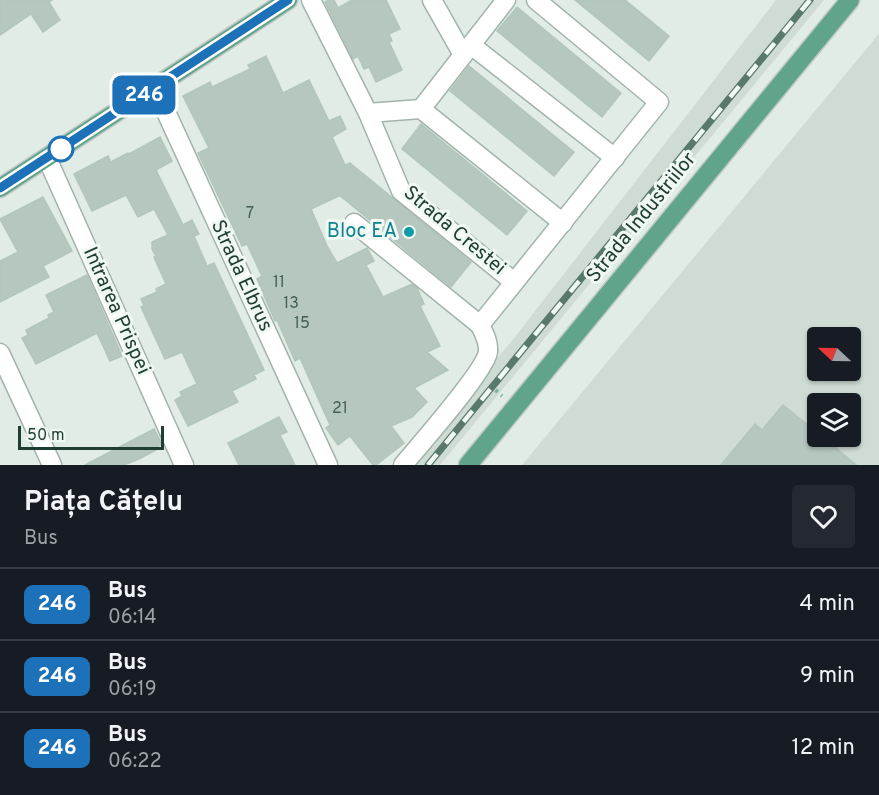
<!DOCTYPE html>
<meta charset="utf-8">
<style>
:root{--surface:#171b24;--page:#242831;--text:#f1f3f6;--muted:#9ea1a6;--line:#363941}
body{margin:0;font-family:Overpass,sans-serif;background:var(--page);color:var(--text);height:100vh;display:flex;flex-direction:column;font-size:22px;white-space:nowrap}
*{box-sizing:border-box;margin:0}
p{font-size:20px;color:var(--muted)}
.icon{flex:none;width:33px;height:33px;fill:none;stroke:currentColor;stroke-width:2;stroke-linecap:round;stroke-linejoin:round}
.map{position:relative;height:465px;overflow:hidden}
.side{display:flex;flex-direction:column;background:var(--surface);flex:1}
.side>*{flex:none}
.badge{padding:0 12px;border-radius:9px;font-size:21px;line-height:39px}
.needle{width:39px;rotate:292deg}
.controls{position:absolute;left:807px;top:327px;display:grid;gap:12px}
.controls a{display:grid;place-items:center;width:54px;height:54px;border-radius:6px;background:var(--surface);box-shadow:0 2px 4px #0004;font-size:30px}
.scale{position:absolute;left:18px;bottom:15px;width:146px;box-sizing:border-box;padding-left:6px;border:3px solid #1f3d32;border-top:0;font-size:16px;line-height:21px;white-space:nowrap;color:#1f3d32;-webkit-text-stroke:4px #f0f8f3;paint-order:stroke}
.map>.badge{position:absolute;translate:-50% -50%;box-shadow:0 0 0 3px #fff}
.round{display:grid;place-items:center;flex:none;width:63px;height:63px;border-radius:6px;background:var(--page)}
.overview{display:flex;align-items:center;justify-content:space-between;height:102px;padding:0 24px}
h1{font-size:28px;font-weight:700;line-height:45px}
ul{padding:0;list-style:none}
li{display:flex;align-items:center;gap:18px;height:72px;padding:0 24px;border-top:2px solid var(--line)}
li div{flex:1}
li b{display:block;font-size:22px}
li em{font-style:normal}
li .badge{min-width:66px;font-weight:700;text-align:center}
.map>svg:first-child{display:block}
.built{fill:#cedcd4;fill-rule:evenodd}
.building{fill:#b5c7be;stroke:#b2c6bb;stroke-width:1.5}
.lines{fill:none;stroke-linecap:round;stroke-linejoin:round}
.minor-casing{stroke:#a2b4ac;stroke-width:21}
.major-casing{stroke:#c0c9c6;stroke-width:21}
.path{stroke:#7eb19c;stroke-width:4;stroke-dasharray:3 4.5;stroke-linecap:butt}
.minor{stroke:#fff;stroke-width:18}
.major{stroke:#61a48c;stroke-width:18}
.rail-casing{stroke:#5a796d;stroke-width:7}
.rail{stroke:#f0f8f3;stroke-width:4.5;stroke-dasharray:14;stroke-linecap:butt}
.line-casing{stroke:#fff;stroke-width:14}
.line{stroke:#1d71b8;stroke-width:9}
.stop-dot{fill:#fff;stroke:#1d71b8;stroke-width:3}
.culture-dot{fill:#0f9aa8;stroke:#f0f8f3;stroke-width:2}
.labels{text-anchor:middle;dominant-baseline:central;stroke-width:6;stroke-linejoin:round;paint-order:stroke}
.number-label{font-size:16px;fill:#446055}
.street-label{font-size:20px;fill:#1f3d32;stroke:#f0f8f3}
.culture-label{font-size:20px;fill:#0d838f;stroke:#f0f8f3;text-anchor:end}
</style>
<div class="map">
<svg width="879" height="465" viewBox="0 0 879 465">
<rect width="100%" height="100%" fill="#e0ece5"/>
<!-- built -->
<g class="built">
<path d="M 776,0 L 824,0 L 440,465 L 409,465 L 515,337 Z"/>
<path d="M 879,33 L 879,465 L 522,465 L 873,41 ZM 818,338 L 850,338 L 850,370 L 818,370 ZM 818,404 L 850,404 L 850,436 L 818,436 Z"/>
</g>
<!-- building -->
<g class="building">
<path d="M 0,0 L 52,0 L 49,2 L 60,20 L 43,32 L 31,14 L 0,35 Z"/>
<path d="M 329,0 L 334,0 L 338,8 L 352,0 L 386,0 L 400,29 L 389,34 L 392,41 L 389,42 L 402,70 L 376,82 L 369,67 L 364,69 L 358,56 L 353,59 L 325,2 Z"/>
<path d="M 575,0 L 625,0 L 669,36 L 649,61 Z"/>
<path d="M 517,7 L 621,93 L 602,117 L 497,31 Z"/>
<path d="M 266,56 L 283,93 L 309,80 L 329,121 L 340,116 L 346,129 L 332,137 L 345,165 L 350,163 L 471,262 L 451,287 L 338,194 L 339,196 L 311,209 L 327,246 L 337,263 L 367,248 L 374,261 L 366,265 L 383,297 L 412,284 L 417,288 L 424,304 L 420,306 L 440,346 L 427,352 L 448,370 L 414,388 L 427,402 L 412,417 L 391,426 L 404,443 L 376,465 L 373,465 L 350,436 L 338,445 L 326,428 L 330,425 L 300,358 L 295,361 L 277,320 L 275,321 L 257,279 L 262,276 L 247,244 L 242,246 L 198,153 L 209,148 L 183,96 L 210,82 L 212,87 L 250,69 L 248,65 Z"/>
<path d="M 469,66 L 574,152 L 554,176 L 450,91 Z"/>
<path d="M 421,124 L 527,211 L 507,235 L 402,149 Z"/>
<path d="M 160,137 L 172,161 L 156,170 L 183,225 L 192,220 L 199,234 L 194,236 L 207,266 L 214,263 L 264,370 L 254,375 L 256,379 L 232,391 L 238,402 L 188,426 L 175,400 L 182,396 L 180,392 L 197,384 L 182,352 L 165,359 L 141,307 L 144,306 L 141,299 L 157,292 L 156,289 L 166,284 L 154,257 L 156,256 L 152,249 L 152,242 L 168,235 L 154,209 L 138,217 L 126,195 L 92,211 L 74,174 L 108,156 L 111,162 L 128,153 L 129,154 Z"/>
<path d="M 43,197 L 72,251 L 43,266 L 49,277 L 0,302 L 0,261 L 18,252 L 0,219 Z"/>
<path d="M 87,275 L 122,356 L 110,361 L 97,333 L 36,364 L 22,338 L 28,335 L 26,330 L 49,318 L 48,315 L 54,312 L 46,295 Z"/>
<path d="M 783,405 L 818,433 L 818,436 L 822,436 L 856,465 L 721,465 L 755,424 L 762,430 Z"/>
<path d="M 279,417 L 287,432 L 280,435 L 295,465 L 239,465 L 228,443 Z"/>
<path d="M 154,429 L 162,444 L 155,448 L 156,450 L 139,459 L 124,465 L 85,465 Z"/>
</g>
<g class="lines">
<!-- minor casing -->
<g class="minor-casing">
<g id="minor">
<path d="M 311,0 L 368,113 L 401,191 L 514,282"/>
<path d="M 432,0 L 463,55"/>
<path d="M 471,45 L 615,158"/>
<path d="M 155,88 L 328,465"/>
<path d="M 421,109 L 563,223"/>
<path d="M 368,113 L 421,109 L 506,0"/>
<path d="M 47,158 L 184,465"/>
<path d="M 354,223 L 480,325 L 659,102 L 536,0"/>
<path d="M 0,353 L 52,465"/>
<path d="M 403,465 C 419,446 485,371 488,352 C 489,342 484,333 480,325"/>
</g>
</g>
<!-- major casing -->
<g class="major-casing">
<g id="major">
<path d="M 0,188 L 288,0"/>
<path d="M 468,465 L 850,0"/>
</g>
</g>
<!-- path -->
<path class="path" d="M 490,385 L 502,396"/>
<!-- minor -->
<use href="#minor" class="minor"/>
<!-- major -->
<use href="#major" class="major"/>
<!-- rail casing -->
<g class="rail-casing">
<path id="rail" d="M 428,465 L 810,0"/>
</g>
<!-- rail -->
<use href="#rail" class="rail"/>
</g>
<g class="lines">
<!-- line casing -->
<g class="line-casing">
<path id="line" d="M 0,188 L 288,0"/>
</g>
<!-- line -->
<use href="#line" class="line"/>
</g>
<!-- markers -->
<circle class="stop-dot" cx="61" cy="149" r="12"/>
<circle class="culture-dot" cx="409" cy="232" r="6"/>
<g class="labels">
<!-- number labels -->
<g class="number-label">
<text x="250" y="214">7</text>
<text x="279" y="283">11</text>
<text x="291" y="304">13</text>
<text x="302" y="324">15</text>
<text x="340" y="409">21</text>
</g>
<!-- street labels -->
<g class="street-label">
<text transform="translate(642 218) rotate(-51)">Strada Industriilor</text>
<text transform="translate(454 231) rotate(40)">Strada Crestei</text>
<text transform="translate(241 276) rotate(65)">Strada Elbrus</text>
<text transform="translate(116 311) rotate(66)">Intrarea Prispei</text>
</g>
<!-- culture labels -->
<g class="culture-label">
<text x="397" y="232">Bloc EA</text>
</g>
</g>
</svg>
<div class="controls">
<a><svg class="needle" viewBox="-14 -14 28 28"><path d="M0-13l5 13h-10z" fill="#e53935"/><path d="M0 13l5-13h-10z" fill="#9ea1a6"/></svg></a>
<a><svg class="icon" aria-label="layers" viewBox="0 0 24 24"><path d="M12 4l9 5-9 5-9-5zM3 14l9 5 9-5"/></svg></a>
</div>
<div class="scale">50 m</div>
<b class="badge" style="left:144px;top:95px;background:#1d71b8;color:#fff">246</b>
</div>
<section class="side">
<div class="overview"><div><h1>Piața Cățelu</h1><p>Bus</p></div><a class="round"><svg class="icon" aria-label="heart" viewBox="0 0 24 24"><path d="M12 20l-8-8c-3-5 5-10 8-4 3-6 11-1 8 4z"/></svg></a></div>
<ul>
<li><span class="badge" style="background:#1d71b8;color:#fff">246</span><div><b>Bus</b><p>06:14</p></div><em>4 min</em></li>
<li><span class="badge" style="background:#1d71b8;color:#fff">246</span><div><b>Bus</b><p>06:19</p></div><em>9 min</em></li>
<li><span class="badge" style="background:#1d71b8;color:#fff">246</span><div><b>Bus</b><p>06:22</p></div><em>12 min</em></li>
</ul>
</section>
